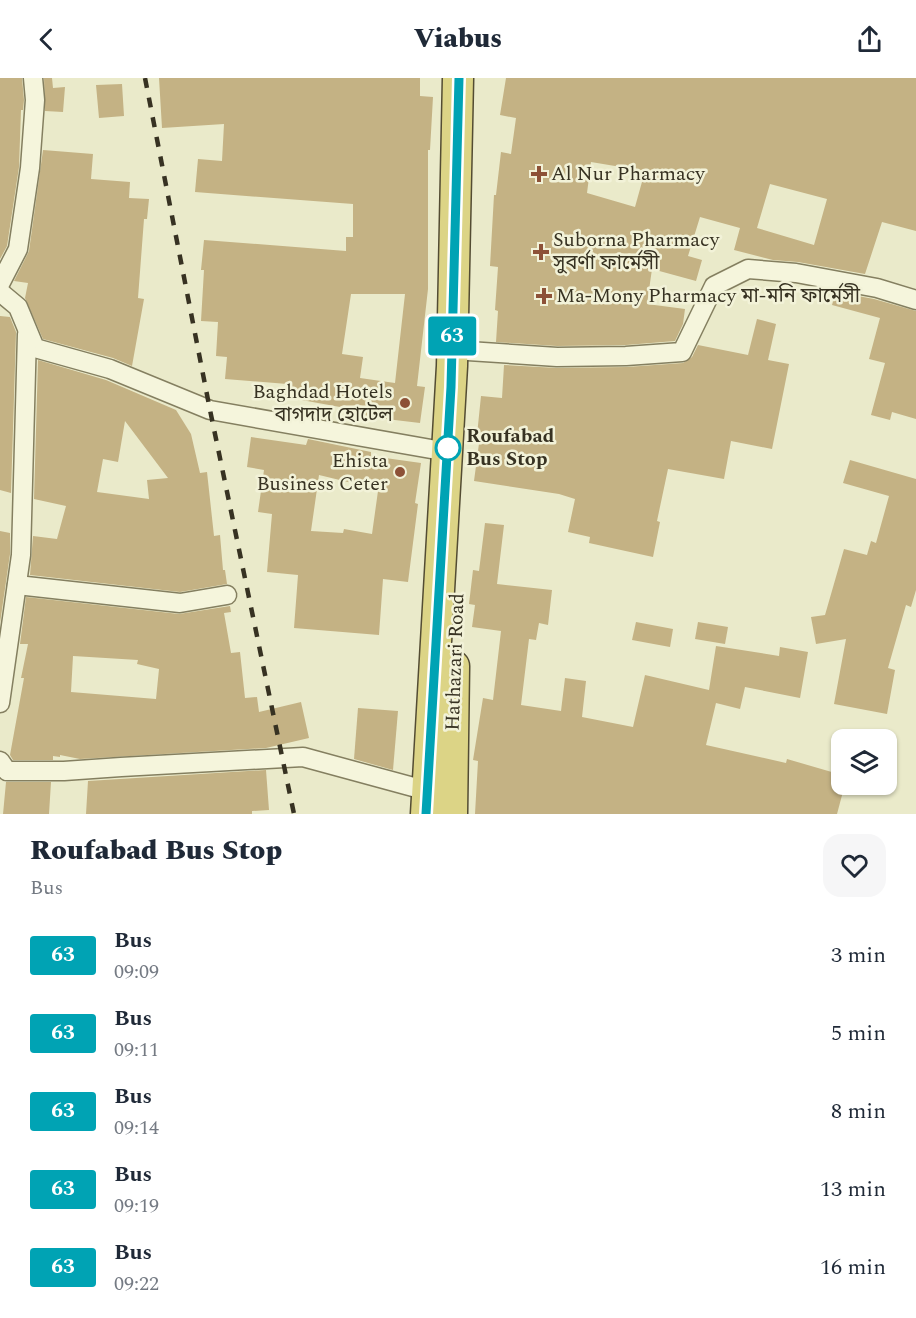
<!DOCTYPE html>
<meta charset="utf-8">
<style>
:root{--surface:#fff;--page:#f6f6f7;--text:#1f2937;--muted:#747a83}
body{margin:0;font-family:Spectral,"Noto Sans Bengali",serif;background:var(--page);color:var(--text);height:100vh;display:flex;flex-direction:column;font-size:22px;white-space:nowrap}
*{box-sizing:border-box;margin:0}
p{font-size:20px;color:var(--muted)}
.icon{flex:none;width:33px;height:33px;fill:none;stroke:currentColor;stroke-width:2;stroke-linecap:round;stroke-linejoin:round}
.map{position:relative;height:736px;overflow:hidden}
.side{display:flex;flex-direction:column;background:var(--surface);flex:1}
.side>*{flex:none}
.badge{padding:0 12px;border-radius:4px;font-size:21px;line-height:39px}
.tools{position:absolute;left:831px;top:651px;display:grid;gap:12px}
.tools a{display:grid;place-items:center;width:66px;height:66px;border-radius:12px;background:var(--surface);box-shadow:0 2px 4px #0004;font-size:30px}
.map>.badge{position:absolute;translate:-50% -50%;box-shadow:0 0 0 3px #fff}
.round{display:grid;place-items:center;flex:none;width:63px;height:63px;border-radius:18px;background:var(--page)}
.summary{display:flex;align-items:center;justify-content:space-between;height:102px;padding:0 30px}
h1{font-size:28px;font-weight:800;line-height:45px}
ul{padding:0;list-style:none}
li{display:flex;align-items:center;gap:18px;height:78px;padding:0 30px}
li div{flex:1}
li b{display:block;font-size:22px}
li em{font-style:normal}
li .badge{min-width:66px;font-weight:700;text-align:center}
header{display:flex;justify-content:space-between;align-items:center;height:78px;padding:0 30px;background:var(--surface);font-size:27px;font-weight:800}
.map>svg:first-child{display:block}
.building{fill:#c4b284;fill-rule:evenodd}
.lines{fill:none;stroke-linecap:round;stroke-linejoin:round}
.minor-casing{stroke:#847f60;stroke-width:21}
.trunk-casing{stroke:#534c33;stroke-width:33}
.minor{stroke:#f5f5dc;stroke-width:18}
.trunk{stroke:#dcd486;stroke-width:30}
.rail{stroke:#373222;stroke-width:4.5;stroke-dasharray:10 10;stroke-linecap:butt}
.line-casing{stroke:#fff;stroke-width:14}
.line{stroke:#00a3b4;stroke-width:9}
.poi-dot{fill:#8d5137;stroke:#f2f2d8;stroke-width:2}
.stop-dot{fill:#fff;stroke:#00a3b4;stroke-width:3}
.labels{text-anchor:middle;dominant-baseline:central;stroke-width:5;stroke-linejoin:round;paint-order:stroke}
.poi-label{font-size:20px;fill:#373222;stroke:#f2f2d8;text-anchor:start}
.stop-label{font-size:20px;font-weight:bold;fill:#373222;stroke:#f2f2d8;text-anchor:start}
.street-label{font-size:20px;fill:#373222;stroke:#f2f2d8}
</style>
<header><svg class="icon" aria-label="back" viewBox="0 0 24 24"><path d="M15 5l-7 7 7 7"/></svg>Viabus<svg class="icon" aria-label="share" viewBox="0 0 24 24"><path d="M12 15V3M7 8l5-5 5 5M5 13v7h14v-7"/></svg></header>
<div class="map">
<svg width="916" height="736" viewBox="0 0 916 736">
<rect width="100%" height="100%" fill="#eaeaca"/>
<!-- building -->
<g class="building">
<path d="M 0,0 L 22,0 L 24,22 L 23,32 L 21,32 L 19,89 L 7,168 L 0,181 Z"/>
<path d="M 44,0 L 52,0 L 53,10 L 65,9 L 63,34 L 45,33 Z"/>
<path d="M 159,0 L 420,0 L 420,18 L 433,19 L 430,72 L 428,72 L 428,211 L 417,308 L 425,309 L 420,345 L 361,338 L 362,333 L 285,319 L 287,306 L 225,301 L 227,279 L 216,278 L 218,244 L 201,243 L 204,192 L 201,192 L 204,162 L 346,173 L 346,159 L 353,159 L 353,126 L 195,114 L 198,81 L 222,83 L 224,46 L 162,50 ZM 351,216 L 405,216 L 395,305 L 360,300 L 363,279 L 342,276 Z"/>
<path d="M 506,0 L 916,0 L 916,153 L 882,144 L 865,196 L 798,184 L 773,182 L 734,172 L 740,150 L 700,139 L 688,178 L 702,182 L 696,203 L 652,191 L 647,226 L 685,231 L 683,246 L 675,263 L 626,267 L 557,268 L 496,264 L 498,233 L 495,232 L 498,189 L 490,188 L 494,117 L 496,117 L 501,74 L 511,76 L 516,40 L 500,37 ZM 591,84 L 645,93 L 635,129 L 587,115 ZM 770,106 L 827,121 L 814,167 L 757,150 Z"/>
<path d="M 122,6 L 124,38 L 99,40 L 96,7 Z"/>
<path d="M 43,72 L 93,76 L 91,101 L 130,104 L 129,120 L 149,121 L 147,141 L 144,141 L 138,220 L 144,221 L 132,288 L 113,280 L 43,261 L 25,220 L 28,205 L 14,203 L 29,173 Z"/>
<path d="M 836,214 L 874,221 L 916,233 L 916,341 L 892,334 L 890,342 L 871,337 L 885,285 L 869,281 L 880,240 L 832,227 Z"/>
<path d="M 0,238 L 10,239 L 16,254 L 11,415 L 0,412 Z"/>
<path d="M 757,241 L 776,246 L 768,282 L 789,286 L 772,371 L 731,363 L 724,401 L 668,391 L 657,443 L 660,444 L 653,479 L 589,465 L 590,459 L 568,454 L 575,421 L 559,416 L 474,403 L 480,358 L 477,357 L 481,318 L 502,320 L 504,287 L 557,290 L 627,289 L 683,285 L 692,279 L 698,267 L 748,277 Z"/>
<path d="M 38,282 L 106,302 L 176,332 L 191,356 L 200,395 L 207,394 L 214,458 L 220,457 L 223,492 L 225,492 L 227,506 L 180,514 L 30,497 L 33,458 L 57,461 L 66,428 L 34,421 ZM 125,343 L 168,400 L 147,402 L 149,421 L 97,414 L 103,381 L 118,384 Z"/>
<path d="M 251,359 L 306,367 L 308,361 L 371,374 L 371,378 L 421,385 L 415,425 L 418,426 L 408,504 L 383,501 L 379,557 L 294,550 L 298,497 L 267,494 L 272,436 L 258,434 L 264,392 L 247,389 ZM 319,397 L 373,410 L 373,412 L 378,413 L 372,456 L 344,451 L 343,455 L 311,453 Z"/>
<path d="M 850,382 L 916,401 L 916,512 L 911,529 L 906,527 L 888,590 L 895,592 L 887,636 L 834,626 L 846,561 L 816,566 L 811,539 L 825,537 L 844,471 L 867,477 L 871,463 L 876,465 L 889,418 L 843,405 Z"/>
<path d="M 485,445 L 504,447 L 497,506 L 552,512 L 548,547 L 539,545 L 536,562 L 529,561 L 521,627 L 561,633 L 565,600 L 586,603 L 582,639 L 633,649 L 645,597 L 709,612 L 716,568 L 779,578 L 780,569 L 808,574 L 800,620 L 745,609 L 740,631 L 716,625 L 706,667 L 786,685 L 787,681 L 842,697 L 842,706 L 845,706 L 837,736 L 475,736 L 478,683 L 473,682 L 483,620 L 493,622 L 501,553 L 472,549 L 475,527 L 469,526 L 473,492 L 479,493 Z"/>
<path d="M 0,453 L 10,455 L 10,476 L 0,545 Z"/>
<path d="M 26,519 L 179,536 L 230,528 L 231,534 L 224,535 L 231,575 L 240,574 L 245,620 L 257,619 L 259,634 L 301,624 L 309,660 L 266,670 L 80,681 L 60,677 L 60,679 L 53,678 L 53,682 L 13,682 L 10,677 L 24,600 L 21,600 L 28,566 L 20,566 ZM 73,578 L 138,582 L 137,586 L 159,591 L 156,621 L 71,614 Z"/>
<path d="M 636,544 L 673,551 L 670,569 L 632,562 Z"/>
<path d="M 698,544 L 728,549 L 725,566 L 695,561 Z"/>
<path d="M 358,630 L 398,633 L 393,692 L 354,681 Z"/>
<path d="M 266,692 L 269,732 L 252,733 L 252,736 L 86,736 L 88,703 Z"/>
<path d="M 6,704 L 51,704 L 49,736 L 3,736 Z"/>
</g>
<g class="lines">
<!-- minor casing -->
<g class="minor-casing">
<g id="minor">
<path d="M 0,206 L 18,171 L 30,90 L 35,22 L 33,0"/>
<path d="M 0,214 L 18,229 L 35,270 L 110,291 L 210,332 L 448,374"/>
<path d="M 468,273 L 557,279 L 626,278 L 682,274 L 714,208 L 748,191 L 796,195 L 877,210 L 916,222"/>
<path d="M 17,507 L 180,525 L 227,517"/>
<path d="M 0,625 L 21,477 L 27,256"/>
<path d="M 0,683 L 7,693 L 64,693 L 121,689 L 303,679 L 428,713"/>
</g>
</g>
<!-- trunk casing -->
<g class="trunk-casing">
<g id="trunk">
<path d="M 426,736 L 452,288 L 458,0"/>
<path d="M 452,736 L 454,588"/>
</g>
</g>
<!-- minor -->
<use href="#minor" class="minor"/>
<!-- trunk -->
<use href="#trunk" class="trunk"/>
<!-- rail -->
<path class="rail" d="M 145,0 L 210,332 L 294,736"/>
</g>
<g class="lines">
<!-- line casing -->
<g class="line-casing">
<path id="line" d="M 426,736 L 451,309 L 459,0"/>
</g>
<!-- line -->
<use href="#line" class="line"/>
</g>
<!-- markers -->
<g class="poi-dot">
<path d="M536 87h6v6h6v6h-6v6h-6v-6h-6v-6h6z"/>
<path d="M538 165h6v6h6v6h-6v6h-6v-6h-6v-6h6z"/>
<path d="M541 209h6v6h6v6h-6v6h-6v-6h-6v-6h6z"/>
<circle cx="405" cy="325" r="6"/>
<circle cx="400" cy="394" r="6"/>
</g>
<circle class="stop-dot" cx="448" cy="370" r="12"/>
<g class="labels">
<!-- poi labels -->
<g class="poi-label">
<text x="551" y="96">Al Nur Pharmacy</text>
<text x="553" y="162">Suborna Pharmacy<tspan x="553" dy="23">সুবর্ণা ফার্মেসী</tspan></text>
<text x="556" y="218">Ma-Mony Pharmacy মা-মনি ফার্মেসী</text>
<text x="393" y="314" text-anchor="end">Baghdad Hotels<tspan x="393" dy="23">বাগদাদ হোটেল</tspan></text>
<text x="388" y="383" text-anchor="end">Ehista<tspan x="388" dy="23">Business Ceter</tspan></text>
</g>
<!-- stop labels -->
<g class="stop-label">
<text x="466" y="358">Roufabad<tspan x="466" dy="23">Bus Stop</tspan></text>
</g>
<!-- street labels -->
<g class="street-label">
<text transform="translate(455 584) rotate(-88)">Hathazari Road</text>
</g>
</g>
</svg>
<div class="tools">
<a><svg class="icon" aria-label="layers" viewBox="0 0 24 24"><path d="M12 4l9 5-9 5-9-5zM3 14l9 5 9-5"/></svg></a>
</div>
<b class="badge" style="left:452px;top:258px;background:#00a3b4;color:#fff">63</b>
</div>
<section class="side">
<div class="summary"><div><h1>Roufabad Bus Stop</h1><p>Bus</p></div><a class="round"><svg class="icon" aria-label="heart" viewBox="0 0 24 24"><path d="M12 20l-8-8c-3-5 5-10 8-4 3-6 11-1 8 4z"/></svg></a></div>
<ul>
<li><span class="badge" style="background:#00a3b4;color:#fff">63</span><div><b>Bus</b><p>09:09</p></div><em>3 min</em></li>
<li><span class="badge" style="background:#00a3b4;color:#fff">63</span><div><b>Bus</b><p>09:11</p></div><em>5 min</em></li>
<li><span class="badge" style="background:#00a3b4;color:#fff">63</span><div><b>Bus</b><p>09:14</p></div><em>8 min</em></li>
<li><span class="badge" style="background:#00a3b4;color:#fff">63</span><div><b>Bus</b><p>09:19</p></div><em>13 min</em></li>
<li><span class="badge" style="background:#00a3b4;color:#fff">63</span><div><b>Bus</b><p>09:22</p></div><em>16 min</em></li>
</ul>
</section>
